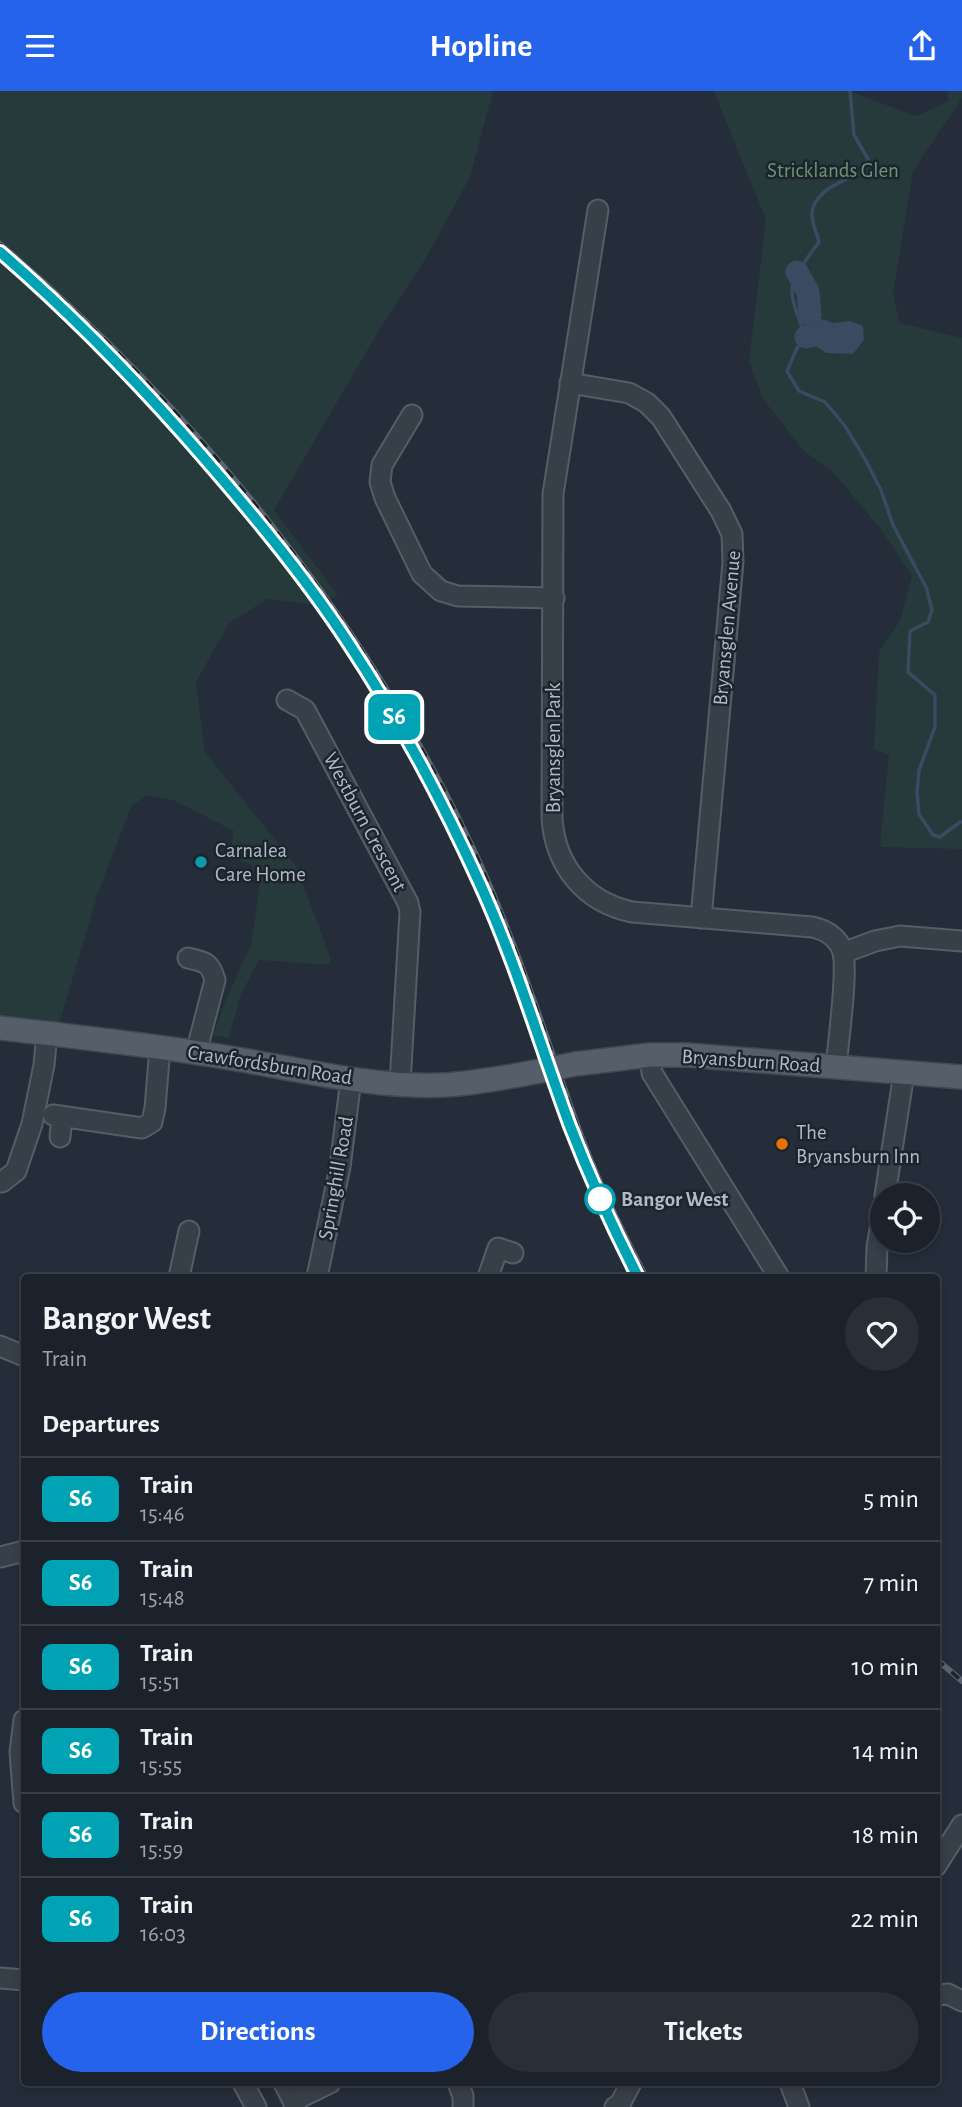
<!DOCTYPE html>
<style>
:root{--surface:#1b222b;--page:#282f37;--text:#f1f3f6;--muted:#a0a4a9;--line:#393f47;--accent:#2563eb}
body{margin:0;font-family:"Alegreya Sans",sans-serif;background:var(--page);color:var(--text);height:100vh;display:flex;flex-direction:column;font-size:26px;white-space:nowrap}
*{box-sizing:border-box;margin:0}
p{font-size:23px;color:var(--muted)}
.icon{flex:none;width:38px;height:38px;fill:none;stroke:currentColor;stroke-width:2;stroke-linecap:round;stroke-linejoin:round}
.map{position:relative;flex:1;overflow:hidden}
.drawer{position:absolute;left:21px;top:1183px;width:919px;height:812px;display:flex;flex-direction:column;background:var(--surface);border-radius:7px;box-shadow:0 4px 10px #0003,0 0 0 2px var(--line)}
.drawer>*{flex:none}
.badge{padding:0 14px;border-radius:10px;font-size:24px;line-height:46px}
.buttons{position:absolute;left:870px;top:1092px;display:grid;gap:14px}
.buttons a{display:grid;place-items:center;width:70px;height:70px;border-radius:50%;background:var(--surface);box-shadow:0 4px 10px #0003,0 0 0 2px var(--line);font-size:35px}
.map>.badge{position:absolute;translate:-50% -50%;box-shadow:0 0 0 4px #fff}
h2{padding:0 21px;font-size:26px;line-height:63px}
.round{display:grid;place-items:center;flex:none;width:74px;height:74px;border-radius:37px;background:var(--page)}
.headline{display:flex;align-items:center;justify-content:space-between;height:119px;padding:0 21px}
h1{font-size:33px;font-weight:700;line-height:52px}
.button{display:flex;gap:14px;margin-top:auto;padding:14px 21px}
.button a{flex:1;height:80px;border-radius:42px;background:var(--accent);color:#fff;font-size:28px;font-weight:700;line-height:80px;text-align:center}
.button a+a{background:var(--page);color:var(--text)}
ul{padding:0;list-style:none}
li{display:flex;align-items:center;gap:21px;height:84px;padding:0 21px;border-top:2px solid var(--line)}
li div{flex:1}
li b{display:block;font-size:26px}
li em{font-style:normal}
li .badge{min-width:77px;font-weight:700;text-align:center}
header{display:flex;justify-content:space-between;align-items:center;height:91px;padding:0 21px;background:var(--accent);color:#fff;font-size:32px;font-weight:700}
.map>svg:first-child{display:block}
.green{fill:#263a3b}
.water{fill:#3a4a61}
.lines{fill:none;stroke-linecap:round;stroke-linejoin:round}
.stream{stroke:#3a4a61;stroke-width:3.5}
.river{stroke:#3a4a61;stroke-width:23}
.minor-casing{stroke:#555d67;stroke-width:23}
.major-casing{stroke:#404852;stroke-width:26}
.minor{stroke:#373f49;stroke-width:19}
.major{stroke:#555e69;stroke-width:23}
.rail-casing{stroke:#596370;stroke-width:6}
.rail{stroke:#1c242e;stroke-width:3.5;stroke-dasharray:10;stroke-linecap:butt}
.major-bridge-casing{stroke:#404852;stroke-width:26;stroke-linecap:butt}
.major-bridge{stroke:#555e69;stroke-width:23}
.line-casing{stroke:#fff;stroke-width:16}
.line{stroke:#00a3b4;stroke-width:10}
.culture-dot{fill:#0f9aa8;stroke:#1c242e;stroke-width:2.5}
.food-dot{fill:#e8710a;stroke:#1c242e;stroke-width:2.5}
.stop-dot{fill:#fff;stroke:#00a3b4;stroke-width:3.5}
.labels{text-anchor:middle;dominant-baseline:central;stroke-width:5;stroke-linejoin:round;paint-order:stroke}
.park-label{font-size:21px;fill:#6b9574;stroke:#1c242e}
.street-label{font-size:21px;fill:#b2bac5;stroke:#1c242e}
.poi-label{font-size:21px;fill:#b2bac5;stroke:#1c242e;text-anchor:start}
.stop-label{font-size:21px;font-weight:bold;fill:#b2bac5;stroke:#1c242e;text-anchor:start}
</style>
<header><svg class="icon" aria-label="menu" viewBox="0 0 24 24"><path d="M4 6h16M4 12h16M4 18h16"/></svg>Hopline<svg class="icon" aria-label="share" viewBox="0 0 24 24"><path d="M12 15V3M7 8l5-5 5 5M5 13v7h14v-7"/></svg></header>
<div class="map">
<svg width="962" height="2016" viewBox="0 0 962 2016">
<rect width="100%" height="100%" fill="#242d39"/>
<!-- green -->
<g class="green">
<path d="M 0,0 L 493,0 L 470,86 L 426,167 L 378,241 L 274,419 L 338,504 L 316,514 L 267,508 L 229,532 L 196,591 L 205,661 L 296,775 L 330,866 L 330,874 L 259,869 L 240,905 L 229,947 L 213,944 L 226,908 L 251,854 L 260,792 L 252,774 L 229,766 L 234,740 L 173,709 L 146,704 L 131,716 L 98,802 L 59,933 L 0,925 Z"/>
<path d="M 714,0 L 848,0 L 916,25 L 949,10 L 947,0 L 962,0 L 962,7 L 913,80 L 893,203 L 900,232 L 962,247 L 962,758 L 880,756 L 889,664 L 874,658 L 879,561 L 900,530 L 912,485 L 880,437 L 833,381 L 804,360 L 763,308 L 749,270 L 766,129 Z"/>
</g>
<!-- water -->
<path class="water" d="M 810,224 L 833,232 L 850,230 L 863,235 L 864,249 L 853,263 L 826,262 L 816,255 Z"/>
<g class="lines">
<!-- stream -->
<path class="stream" d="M 850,0 L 854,44 L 868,68 L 861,82 C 843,89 812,101 812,124 C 812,132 817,143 819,151 C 785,197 786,194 806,246 L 797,257 L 787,280 L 799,300 L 825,311 L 845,335 L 865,368 L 881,399 L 893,434 L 926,496 L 932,519 L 928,531 L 910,540 L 908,581 L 935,604 L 935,636 L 919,679 L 917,702 L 919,723 L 933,744 L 940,746 L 960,731 L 962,731"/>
<!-- river -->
<g class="river">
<path d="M 797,181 L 808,201 L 810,224"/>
<path d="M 806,246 L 814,244"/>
</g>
<!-- minor casing -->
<g class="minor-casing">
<g id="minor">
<path d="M 598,119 L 553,403 L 552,727 C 555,775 585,811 632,821 L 812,836 C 826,839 836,845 842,858 C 849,876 838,952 836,976"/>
<path d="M 570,292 L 629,302 L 647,312 L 661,326 L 721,420 L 732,443 L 733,471 L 701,827"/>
<path d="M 412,324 L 382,374 L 380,391 L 385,407 L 422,483 L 441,500 L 458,505 L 554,507"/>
<path d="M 287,609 L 305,619 L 408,812 L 410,821 L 400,993"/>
<path d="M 843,862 L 875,850 L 900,845 L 962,850"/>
<path d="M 188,867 C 205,871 210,871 215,889 L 196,962"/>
<path d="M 650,964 L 652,982 L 779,1186"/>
<path d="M 53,1024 L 142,1037 L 152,1031 L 155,1017 L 160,956"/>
<path d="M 60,1046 L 62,1026"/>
<path d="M 0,1091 L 2,1091 L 16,1080 L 32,1033 L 44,974 L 47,942"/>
<path d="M 885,1104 L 904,982"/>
<path d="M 179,1186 L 189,1140"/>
<path d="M 317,1186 L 340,1076 L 351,988"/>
<path d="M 488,1186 L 498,1157 L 513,1162"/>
<path d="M 876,1186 L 877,1156 L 882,1126"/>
<path d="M 0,1255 L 24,1265"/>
<path d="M 0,1466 L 24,1460"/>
<path d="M 24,1629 L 20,1661 L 24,1712"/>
<path d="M 936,1775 L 962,1734"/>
<path d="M 0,1887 L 24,1889"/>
<path d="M 936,1904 L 948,1903 L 962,1910"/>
<path d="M 243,1992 L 256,2016"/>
<path d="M 284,1992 L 296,2016"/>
<path d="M 458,1992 L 463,2005 L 463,2016"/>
<path d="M 790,1992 L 799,2016"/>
<path d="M 293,2010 L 330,1992"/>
<path d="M 615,2016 L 620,2013 L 631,1992"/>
</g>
</g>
<!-- major casing -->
<g class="major-casing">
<g id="major">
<path d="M 0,937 C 71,945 142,953 212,964 C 286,975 371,998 445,994 C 477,992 509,986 540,980"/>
<path d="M 575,973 L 650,964 L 687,964 L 962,986"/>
</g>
</g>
<!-- minor -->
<use href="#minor" class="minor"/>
<!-- major -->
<use href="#major" class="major"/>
<!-- rail casing -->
<g class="rail-casing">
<g id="rail">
<path d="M 0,153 C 198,322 367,529 477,766 C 516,851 544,940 575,1028 C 594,1082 619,1135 646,1186"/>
<path d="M 936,1568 L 962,1590"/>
</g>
</g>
<!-- rail -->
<use href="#rail" class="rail"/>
<!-- major-bridge casing -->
<g class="major-bridge-casing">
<path id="major-bridge" d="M 540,980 L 575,973"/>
</g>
<!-- major-bridge -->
<use href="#major-bridge" class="major-bridge"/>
</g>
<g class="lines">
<!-- line casing -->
<g class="line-casing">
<path id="line" d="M 0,161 C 66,218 126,279 183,343 C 241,409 299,477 347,550 C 398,627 442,709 480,793 C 516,872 540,954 570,1035 C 590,1087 613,1137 638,1186"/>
</g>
<!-- line -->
<use href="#line" class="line"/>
</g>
<!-- markers -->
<circle class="culture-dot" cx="201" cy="771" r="7"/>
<circle class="food-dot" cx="782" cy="1053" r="7"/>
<circle class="stop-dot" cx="600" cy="1108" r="14"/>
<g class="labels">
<!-- park labels -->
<g class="park-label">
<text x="833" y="79">Stricklands Glen</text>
</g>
<!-- street labels -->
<g class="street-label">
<text transform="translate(727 537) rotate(-85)">Bryansglen Avenue</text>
<text transform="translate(553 657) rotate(-90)">Bryansglen Park</text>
<text transform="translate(365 731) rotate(62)">Westburn Crescent</text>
<text transform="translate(751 970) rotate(4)">Bryansburn Road</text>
<text transform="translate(270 974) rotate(9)">Crawfordsburn Road</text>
<text transform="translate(336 1087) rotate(-80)">Springhill Road</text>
</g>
<!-- poi labels -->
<g class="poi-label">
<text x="215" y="759">Carnalea<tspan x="215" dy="24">Care Home</tspan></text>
<text x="796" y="1041">The<tspan x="796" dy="24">Bryansburn Inn</tspan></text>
</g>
<!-- stop labels -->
<g class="stop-label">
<text x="621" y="1108">Bangor West</text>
</g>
</g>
</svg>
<div class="buttons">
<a><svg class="icon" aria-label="locate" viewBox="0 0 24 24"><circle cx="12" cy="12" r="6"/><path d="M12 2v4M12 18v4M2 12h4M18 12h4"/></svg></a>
</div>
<b class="badge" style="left:394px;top:626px;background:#00a3b4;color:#fff">S6</b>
<section class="drawer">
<div class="headline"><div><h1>Bangor West</h1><p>Train</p></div><a class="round"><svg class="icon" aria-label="heart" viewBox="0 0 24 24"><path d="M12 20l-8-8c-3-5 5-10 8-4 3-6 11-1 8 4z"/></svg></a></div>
<h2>Departures</h2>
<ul>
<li><span class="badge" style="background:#00a3b4;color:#fff">S6</span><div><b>Train</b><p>15:46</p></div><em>5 min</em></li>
<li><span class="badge" style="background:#00a3b4;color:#fff">S6</span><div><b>Train</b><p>15:48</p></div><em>7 min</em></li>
<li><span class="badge" style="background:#00a3b4;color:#fff">S6</span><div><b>Train</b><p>15:51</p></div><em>10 min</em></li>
<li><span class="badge" style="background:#00a3b4;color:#fff">S6</span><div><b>Train</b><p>15:55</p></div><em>14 min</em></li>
<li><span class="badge" style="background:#00a3b4;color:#fff">S6</span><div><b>Train</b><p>15:59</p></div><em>18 min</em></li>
<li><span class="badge" style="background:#00a3b4;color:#fff">S6</span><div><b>Train</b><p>16:03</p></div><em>22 min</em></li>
</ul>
<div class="button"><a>Directions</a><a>Tickets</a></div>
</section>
</div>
